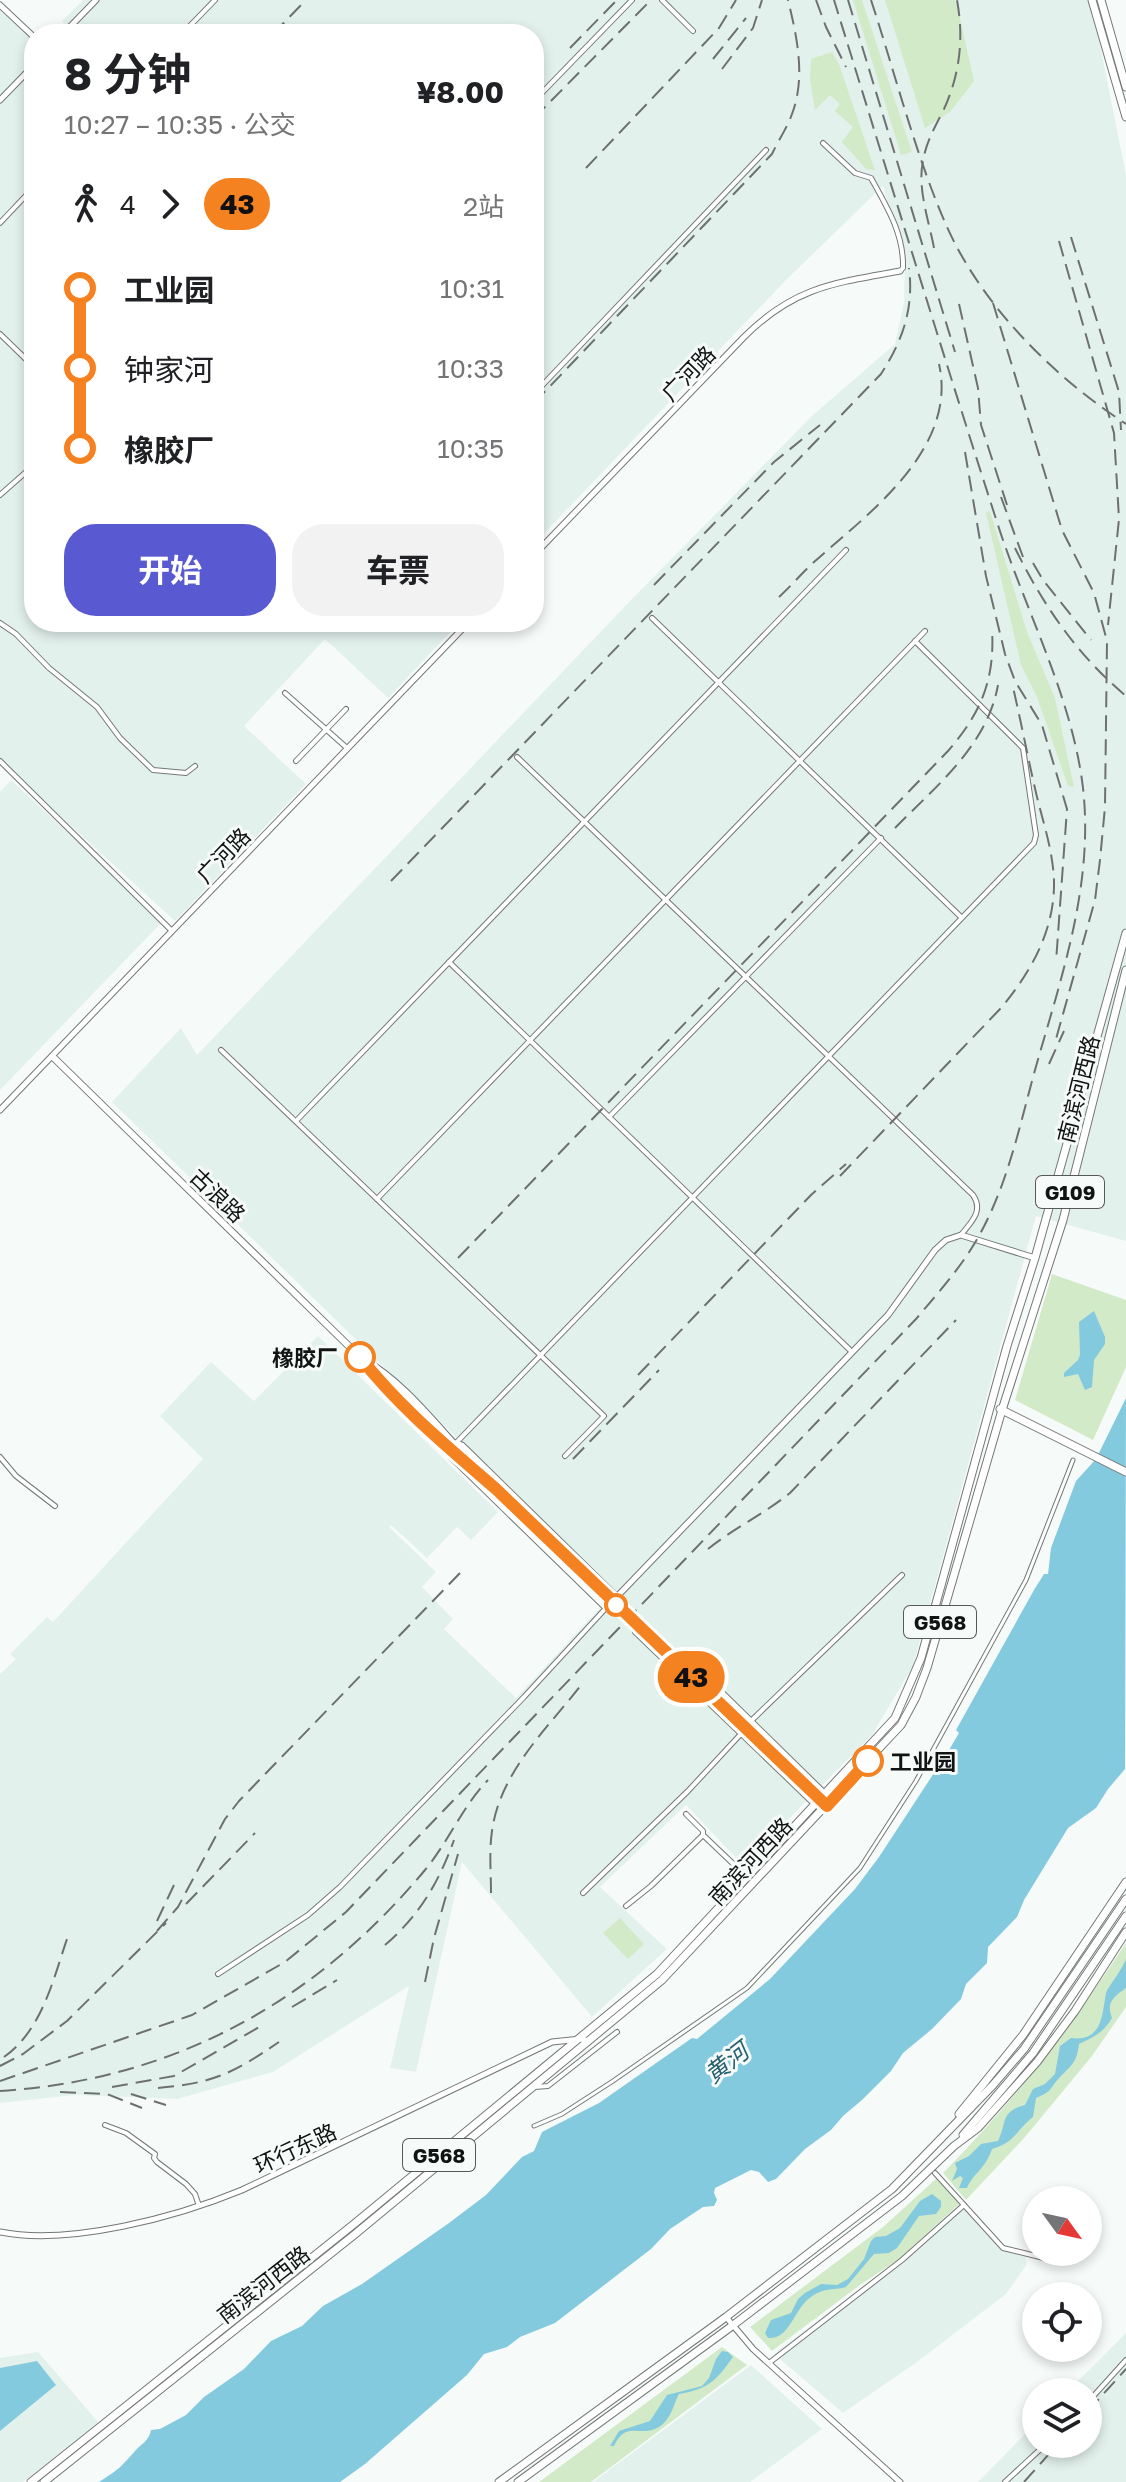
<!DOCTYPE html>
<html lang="zh">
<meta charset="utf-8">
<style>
:root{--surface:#fff;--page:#f2f2f2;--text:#202124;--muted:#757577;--accent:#595ad2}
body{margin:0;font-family:"Golos Text","Noto Sans SC",sans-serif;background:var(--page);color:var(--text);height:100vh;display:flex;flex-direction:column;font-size:30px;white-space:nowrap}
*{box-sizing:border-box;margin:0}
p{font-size:26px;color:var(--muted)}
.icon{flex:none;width:44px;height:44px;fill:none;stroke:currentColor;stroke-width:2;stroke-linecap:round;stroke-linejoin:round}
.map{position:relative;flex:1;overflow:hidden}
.drawer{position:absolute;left:24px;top:24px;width:520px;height:608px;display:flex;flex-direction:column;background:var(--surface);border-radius:32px;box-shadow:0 4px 12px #0003}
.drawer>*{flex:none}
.badge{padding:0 16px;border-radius:26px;font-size:28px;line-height:52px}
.needle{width:52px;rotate:123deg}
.controls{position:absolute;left:1022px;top:2186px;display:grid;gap:16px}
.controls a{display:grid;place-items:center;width:80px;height:80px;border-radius:50%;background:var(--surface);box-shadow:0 4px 12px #0003;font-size:40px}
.map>.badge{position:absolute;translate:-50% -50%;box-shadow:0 0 0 4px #fff}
.legs{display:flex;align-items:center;gap:12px;height:88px;padding:0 40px;font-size:26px}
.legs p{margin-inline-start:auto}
.summary{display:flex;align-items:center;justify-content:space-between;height:136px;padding:0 40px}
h1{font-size:44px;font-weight:700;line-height:60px}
.button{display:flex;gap:16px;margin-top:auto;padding:16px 40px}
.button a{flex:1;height:92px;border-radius:32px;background:var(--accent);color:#fff;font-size:32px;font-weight:700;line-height:92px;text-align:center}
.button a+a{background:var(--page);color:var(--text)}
ul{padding:0 40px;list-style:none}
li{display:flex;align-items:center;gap:28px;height:80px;font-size:30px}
li i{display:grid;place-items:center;width:12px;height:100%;margin:0 10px;background:currentColor}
li i::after{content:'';width:20px;height:20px;margin:-10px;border:6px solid;border-radius:50%;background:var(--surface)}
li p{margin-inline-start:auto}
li:first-child i{background:linear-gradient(#0000 50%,currentColor 0)}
li:last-child i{background:linear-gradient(currentColor 50%,#0000 0)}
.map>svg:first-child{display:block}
.built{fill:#e3f1ed}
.green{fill:#d3eac8}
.water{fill:#84cade}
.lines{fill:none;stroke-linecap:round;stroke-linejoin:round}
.pedestrian-casing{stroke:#737876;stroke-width:5}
.minor-casing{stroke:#737876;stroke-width:6}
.tertiary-casing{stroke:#737876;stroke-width:7}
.secondary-casing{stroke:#737876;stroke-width:8}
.primary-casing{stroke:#737876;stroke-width:9}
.trunk-casing{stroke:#737876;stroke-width:9}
.pedestrian{stroke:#fff;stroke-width:3}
.minor{stroke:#fff;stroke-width:4}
.tertiary{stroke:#fff;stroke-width:5}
.secondary{stroke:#fff;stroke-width:6}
.primary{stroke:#fff;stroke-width:7}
.trunk{stroke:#fff;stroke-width:7}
.rail{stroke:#6d7070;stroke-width:2;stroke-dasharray:16 8;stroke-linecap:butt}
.secondary-bridge-casing{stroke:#737876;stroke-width:8;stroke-linecap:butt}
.secondary-bridge{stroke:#fff;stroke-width:6}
.line-1-casing{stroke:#fff;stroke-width:18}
.line-1{stroke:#f58220;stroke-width:12}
.stop-1-dot{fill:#fff;stroke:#f58220;stroke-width:4}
.labels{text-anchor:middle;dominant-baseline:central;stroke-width:6;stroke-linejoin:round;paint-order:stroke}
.shield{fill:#f6fbfa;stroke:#565959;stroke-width:2}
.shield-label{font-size:20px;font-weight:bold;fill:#121414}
.street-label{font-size:22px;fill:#121414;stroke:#f6fbfa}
.stop-label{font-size:22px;font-weight:bold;fill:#121414;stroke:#f6fbfa;text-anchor:end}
.water-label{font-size:24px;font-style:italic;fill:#27606e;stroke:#f6fbfa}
</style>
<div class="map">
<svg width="1126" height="2482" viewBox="0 0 1126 2482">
<rect width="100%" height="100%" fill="#f6fbfa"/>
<!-- built -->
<g class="built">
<path d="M 83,0 L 1091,0 L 1126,175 L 1126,1241 L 1036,1216 L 913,1666 L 872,1735 L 770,1838 L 763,1831 L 736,1858 L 686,1805 L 600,1887 L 667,1949 L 592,2017 L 462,1862 L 416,2072 L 390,2068 L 409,1986 L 273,2072 L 177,2099 L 75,2095 L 0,2103 L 0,1674 L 16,1659 L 10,1654 L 47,1617 L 53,1622 L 203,1459 L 160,1416 L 211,1362 L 254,1401 L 318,1336 L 498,1512 L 471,1540 L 457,1527 L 427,1558 L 391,1525 L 389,1527 L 436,1572 L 422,1587 L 453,1619 L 444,1629 L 516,1698 L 615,1592 L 112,1102 L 181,1028 L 197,1055 L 630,601 L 813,415 L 895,344 L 904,302 L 905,261 L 883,186 L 786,280 L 534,544 L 534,34 L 70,34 L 62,21 Z"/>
<path d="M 0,8 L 34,38 L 34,65 L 0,100 Z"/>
<path d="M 34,68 L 34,622 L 460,622 L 388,698 L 325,639 L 244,726 L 306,784 L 175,921 L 0,761 L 0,102 Z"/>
<path d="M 11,780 L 163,921 L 0,1090 L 0,792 Z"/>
<path d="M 960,2203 L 1002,2250 L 1025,2256 L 1027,2264 L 1006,2294 L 917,2362 L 843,2413 L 774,2354 L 899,2259 Z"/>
<path d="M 1126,2333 L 1126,2482 L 978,2482 L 1036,2423 L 1036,2444 L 1088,2444 L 1088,2392 L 1067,2392 Z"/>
<path d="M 38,2352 L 98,2422 L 23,2482 L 0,2482 L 0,2358 Z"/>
<path d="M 751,2365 L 822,2429 L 750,2482 L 593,2482 Z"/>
</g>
<!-- green -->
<g class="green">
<path d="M 853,0 L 862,0 L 912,152 L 901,155 Z"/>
<path d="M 885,0 L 955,0 L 958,9 L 974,81 L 950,112 L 925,128 Z"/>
<path d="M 832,52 L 839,64 L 875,170 L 866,169 L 842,142 L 853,127 L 835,111 L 840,104 L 830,95 L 815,110 L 810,79 L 811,59 Z"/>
<path d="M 990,511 L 1027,632 L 1055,698 L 1074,787 L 1068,786 L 1037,697 L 1021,665 L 986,513 Z"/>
<path d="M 1052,1274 L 1126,1300 L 1126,1367 L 1093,1440 L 1015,1400 Z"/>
<path d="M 620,1918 L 644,1944 L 628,1959 L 603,1933 Z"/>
<path d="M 1126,1943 L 1126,2007 L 1092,2056 L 1025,2137 L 966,2200 L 943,2173 C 1013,2103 1071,2026 1126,1943 Z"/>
<path d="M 937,2178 L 960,2203 L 899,2259 L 860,2285 L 772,2351 L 750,2327 L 883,2227 Z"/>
<path d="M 722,2347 L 747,2365 L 591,2482 L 539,2482 Z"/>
</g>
<!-- water -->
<g class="water">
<path d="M 1094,1311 L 1105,1337 L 1105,1344 L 1094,1360 L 1092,1387 L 1085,1390 L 1078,1374 L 1064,1377 L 1064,1373 L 1078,1360 L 1080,1355 L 1079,1322 Z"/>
<path d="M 1126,1398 L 1125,1769 L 1108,1789 L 1096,1808 L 1068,1828 L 1024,1900 L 1017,1917 L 988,1947 L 987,1963 L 966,1984 L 961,1999 L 932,2029 L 903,2053 L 891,2071 L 862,2100 L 843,2116 L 831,2130 L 805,2149 L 776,2179 L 768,2182 L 759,2172 L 751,2170 L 715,2188 L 714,2193 L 717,2200 L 714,2206 L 703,2207 L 670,2229 L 651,2249 L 555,2323 L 520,2337 L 507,2347 L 484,2354 L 467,2375 L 365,2464 L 340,2482 L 99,2482 C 119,2469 119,2469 135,2451 C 142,2443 149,2441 151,2430 L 160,2429 L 186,2415 L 204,2397 L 244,2369 L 271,2341 L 302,2326 L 323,2306 L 362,2284 L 449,2223 L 486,2195 L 522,2157 L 534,2151 L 542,2132 L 599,2103 L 692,2038 L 697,2039 L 770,1979 L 855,1889 L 879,1857 L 949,1750 L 959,1733 L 956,1730 L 1034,1590 L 1044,1574 L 1048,1574 L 1051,1548 L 1076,1481 L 1096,1459 Z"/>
<path d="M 1126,1959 L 1126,1988 C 1113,1997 1106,2003 1112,2018 C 1103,2033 1094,2037 1079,2044 C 1077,2062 1072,2065 1060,2077 C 1049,2089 1053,2091 1036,2098 L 1033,2117 C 1014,2132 1017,2141 992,2149 C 985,2170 973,2173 967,2188 L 959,2188 L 963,2178 L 960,2176 L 952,2181 L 957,2169 L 955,2163 L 969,2156 L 981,2144 L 998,2141 C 1007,2123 1000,2111 1025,2105 L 1033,2089 L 1045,2084 L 1055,2074 L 1060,2046 L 1071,2038 C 1103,2042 1102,2014 1106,1993 C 1108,1987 1122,1970 1126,1959 Z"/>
<path d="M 932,2194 L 941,2201 L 941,2207 L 936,2214 L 919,2216 L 897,2248 L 889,2253 L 874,2254 L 846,2287 C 831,2291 825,2287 811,2297 C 794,2308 790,2340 768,2338 L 765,2333 L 771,2320 L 791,2313 L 798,2299 L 805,2293 L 821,2284 L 837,2285 L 848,2279 L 864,2259 L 871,2241 L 875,2237 L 886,2236 L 900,2228 L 920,2201 Z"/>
<path d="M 722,2351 L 728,2352 L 733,2357 C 716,2381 708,2389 679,2394 C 674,2403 672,2415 664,2423 C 644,2442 627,2417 614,2446 L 610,2446 L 619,2431 L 650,2421 L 667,2395 L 702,2386 L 709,2378 L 716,2359 Z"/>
<path d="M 37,2361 L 56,2385 L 0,2431 L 0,2368 Z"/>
</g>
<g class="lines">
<!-- pedestrian casing -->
<g class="pedestrian-casing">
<path id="pedestrian" d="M 534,2126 L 562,2114 L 613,2081 L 747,1988 L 860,1868 L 916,1781 L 1026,1580 L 1073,1460"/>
</g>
<!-- minor casing -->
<g class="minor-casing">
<g id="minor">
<path d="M 662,0 L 693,31"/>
<path d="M 182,34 L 215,0"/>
<path d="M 534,101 L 632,0"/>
<path d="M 823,143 L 855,173 L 871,178 C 887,207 904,234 903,268 L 900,271"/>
<path d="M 0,223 L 34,187"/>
<path d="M 0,334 L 34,367"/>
<path d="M 534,394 L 766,150"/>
<path d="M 0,495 L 34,465"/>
<path d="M 652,618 L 961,917"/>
<path d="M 0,623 L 16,634 L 49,668 L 97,707 L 120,738 L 153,770 L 186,773 L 195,766"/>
<path d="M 285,693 L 347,748"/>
<path d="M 517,757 L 973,1195 C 984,1211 971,1222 961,1235"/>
<path d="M 0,761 L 172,931"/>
<path d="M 296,761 L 346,709"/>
<path d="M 449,962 L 852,1352"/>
<path d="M 221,1050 L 604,1416 L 565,1456"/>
<path d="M 609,1117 L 881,838"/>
<path d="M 297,1120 L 846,550"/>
<path d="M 377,1199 L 925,631"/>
<path d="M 456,1443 L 1034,843 L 1036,835 L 1023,748 L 915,641"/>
<path d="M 0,1457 L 16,1476 L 55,1506"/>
<path d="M 635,1632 L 814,1804"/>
<path d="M 669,1665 L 681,1652 L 832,1800"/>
<path d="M 752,1720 L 902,1575"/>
<path d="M 686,1814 L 703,1831 L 703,1835"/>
<path d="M 583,1893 L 688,1791 L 739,1736"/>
<path d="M 626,1906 L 651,1886 L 703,1835 L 746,1876"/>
<path d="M 218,1974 L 308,1915 L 340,1887 L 524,1697 L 606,1608"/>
<path d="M 534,2087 L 548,2086 L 617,2032"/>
<path d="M 105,2125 L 126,2133 L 155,2154 L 154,2158 L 157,2162 L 186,2184 L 195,2194 L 199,2206"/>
<path d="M 935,2173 L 1003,2248 L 1044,2258 L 1056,2252"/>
<path d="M 769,2363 L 902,2260 L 964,2205"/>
<path d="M 1088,2402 L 1126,2360"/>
<path d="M 1005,2482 L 1046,2444"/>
</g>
</g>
<!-- tertiary casing -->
<g class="tertiary-casing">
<g id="tertiary">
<path d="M 0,5 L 34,37"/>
<path d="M 63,34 L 96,0"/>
<path d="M 0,100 L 34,65"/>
<path d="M 534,555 L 744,337 C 794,287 834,283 900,271"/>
<path d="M 0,1110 L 469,622"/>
<path d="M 456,1443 L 462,1445 L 617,1597"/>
<path d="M 450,1450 L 451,1457 L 606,1608 L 888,1315 L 935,1250 L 946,1240 L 961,1235 L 1035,1258"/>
<path d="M 0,2232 C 69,2246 177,2217 242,2190 L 552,2042 L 581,2039 L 589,2041"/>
<path d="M 726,2317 L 753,2349 L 900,2482"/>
</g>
</g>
<!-- secondary casing -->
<g class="secondary-casing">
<g id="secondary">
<path d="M 53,1057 L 360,1357 C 399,1407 449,1448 496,1489"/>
<path d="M 363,1359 C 405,1383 437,1427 470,1461"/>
<path d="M 760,1743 L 821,1801"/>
</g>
</g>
<!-- primary casing -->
<g class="primary-casing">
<g id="primary">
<path d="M 959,2114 L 1023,2035 L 1126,1882"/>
<path d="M 963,2135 L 1033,2053 L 1126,1916"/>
<path d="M 499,2482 L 726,2317 L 892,2189 L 993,2085 L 1024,2049 L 1126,1899"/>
<path d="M 518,2482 L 732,2326 L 902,2196 L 954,2146 L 978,2128 L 1037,2062 L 1075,2011 L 1126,1932"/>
</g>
</g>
<!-- trunk casing -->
<g class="trunk-casing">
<g id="trunk">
<path d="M 1092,0 L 1126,117"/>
<path d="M 1101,0 L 1126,87"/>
<path d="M 1000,1409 L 1126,1472"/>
<path d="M 31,2482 L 354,2224 L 657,1974 L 895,1718 L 921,1658 L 1007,1346 L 1035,1258 L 1126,933"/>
<path d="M 44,2482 L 354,2235 L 662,1980 L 901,1725 L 916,1697 L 927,1668 L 1002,1410 L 1063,1220 L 1126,970"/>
</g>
</g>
<!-- pedestrian -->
<use href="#pedestrian" class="pedestrian"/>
<!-- minor -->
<use href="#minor" class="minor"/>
<!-- tertiary -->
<use href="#tertiary" class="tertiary"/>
<!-- secondary -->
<use href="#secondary" class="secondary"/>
<!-- primary -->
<use href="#primary" class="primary"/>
<!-- trunk -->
<use href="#trunk" class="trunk"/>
<!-- rail -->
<g class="rail">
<path d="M 816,0 L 826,27 L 846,67"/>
<path d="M 848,0 L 955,352"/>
<path d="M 871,0 C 895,73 916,157 947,227 C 983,307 1054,377 1126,424"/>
<path d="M 273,34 L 306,0"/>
<path d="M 570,48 L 617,0"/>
<path d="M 713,59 L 746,18"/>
<path d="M 722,69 L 753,28 L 762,0"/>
<path d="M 534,118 L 651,0"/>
<path d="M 586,168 L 719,28 L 736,0"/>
<path d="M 1071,237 L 1119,392 L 1121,430"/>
<path d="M 1059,241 L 1114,433 L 1119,519 L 1108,625"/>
<path d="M 934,248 C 929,221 917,188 923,161 C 926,142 935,127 944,109 C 960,74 964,38 957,0"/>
<path d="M 993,303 L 1062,530 L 1094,593 L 1107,641 L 1105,807 L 1100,860 L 1095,900 L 1056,1039"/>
<path d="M 959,304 L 978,388 L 981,425 L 1007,505"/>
<path d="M 534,403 L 772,154 C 778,141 787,128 792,114 C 806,77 797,37 788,0"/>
<path d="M 965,452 L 986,576 L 1005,654 L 1015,681 L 1042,725 L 1067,809 L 1056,962"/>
<path d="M 1001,497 L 1023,557"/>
<path d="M 1015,548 C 1043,605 1077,655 1126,696"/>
<path d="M 1033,563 L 1043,580 L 1091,640"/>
<path d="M 654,585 L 774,462 L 820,425"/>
<path d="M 779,597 C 791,586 802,573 814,562 C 869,513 958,449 939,364"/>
<path d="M 895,828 C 936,786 987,746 998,685"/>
<path d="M 391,881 L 881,374 C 903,340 914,308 909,268"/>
<path d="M 1049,1064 L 1064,1031"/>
<path d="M 840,1176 L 1001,1008 C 1031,972 1055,930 1054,881 C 1053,852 1044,825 1037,797 C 1028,759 1021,721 1012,683"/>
<path d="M 458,1258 L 948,751 C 981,713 995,680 992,629"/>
<path d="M 638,1375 L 811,1195 L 846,1164"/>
<path d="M 573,1459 L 659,1370"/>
<path d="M 708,1549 C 734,1528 764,1514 790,1493 L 956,1320"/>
<path d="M 491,1893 C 491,1873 489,1851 492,1831 C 500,1772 547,1729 582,1684"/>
<path d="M 186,1904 L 255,1833"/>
<path d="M 157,1921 L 174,1885"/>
<path d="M 157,1931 L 178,1907 L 225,1819 L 239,1801 L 460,1573"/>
<path d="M 385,1945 C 419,1916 439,1882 454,1840"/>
<path d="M 425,1982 L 434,1938 L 458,1854"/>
<path d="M 292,2007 L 337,1980"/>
<path d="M 4,2057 C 42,2030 53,1980 67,1939"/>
<path d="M 0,2066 L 23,2054 L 67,2021 L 166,1923"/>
<path d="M 0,2081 L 192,2015 L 285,1962 L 346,1912 L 916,1319 C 937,1294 959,1270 976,1241 C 1007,1188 1019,1128 1035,1070 C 1061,978 1094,885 1083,788 C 1072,696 1025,610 997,522 C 941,349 888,174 834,0"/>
<path d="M 112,2087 L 174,2076 L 261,2026"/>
<path d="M 158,2088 C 215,2083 233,2073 279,2042"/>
<path d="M 0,2091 C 174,2080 315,2002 425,1870 C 449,1841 462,1807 488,1780"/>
<path d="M 60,2092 L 107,2094 L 142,2108"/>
<path d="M 131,2094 L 166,2105"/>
<path d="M 1088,2411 L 1126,2369"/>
<path d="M 1024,2482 L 1058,2444"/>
</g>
<!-- secondary-bridge casing -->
<g class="secondary-bridge-casing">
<path id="secondary-bridge" d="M 496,1489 L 760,1743"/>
</g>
<!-- secondary-bridge -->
<use href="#secondary-bridge" class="secondary-bridge"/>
</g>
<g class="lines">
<!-- line-1 casing -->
<g class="line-1-casing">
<path id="line-1" d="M 360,1357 C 399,1407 449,1448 496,1489 L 827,1806 L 868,1761"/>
</g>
<!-- line-1 -->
<use href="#line-1" class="line-1"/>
</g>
<!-- markers -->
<g class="stop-1-dot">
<circle cx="360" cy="1357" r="14"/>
<circle cx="616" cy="1605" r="10"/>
<circle cx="868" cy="1761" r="14"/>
</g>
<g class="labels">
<!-- shield labels -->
<g class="shield">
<rect x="1036" y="1176" width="68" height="32" rx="6"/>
<rect x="904" y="1606" width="72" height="32" rx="6"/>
<rect x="403" y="2139" width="72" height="32" rx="6"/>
</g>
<g class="shield-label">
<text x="1070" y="1192">G109</text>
<text x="940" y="1622">G568</text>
<text x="439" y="2155">G568</text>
</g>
<!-- street labels -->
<g class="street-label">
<text transform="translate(688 373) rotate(-46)">广河路</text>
<text transform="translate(223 855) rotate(-46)">广河路</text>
<text transform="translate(1078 1089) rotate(-76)">南滨河西路</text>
<text transform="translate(218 1195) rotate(44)">古浪路</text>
<text transform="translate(750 1861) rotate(-47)">南滨河西路</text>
<text transform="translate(295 2148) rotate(-25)">环行东路</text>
<text transform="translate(263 2284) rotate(-38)">南滨河西路</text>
</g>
<!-- stop labels -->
<g class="stop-label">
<text x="338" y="1357">橡胶厂</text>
<text x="890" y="1761" text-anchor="start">工业园</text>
</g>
<!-- water labels -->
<g class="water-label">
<text transform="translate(726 2062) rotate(-38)">黄河</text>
</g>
</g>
</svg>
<div class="controls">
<a><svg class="needle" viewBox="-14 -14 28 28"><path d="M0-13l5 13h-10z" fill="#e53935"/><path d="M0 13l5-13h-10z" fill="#757577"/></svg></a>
<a><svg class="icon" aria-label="locate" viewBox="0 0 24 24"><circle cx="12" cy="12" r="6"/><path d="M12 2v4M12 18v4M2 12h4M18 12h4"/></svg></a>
<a><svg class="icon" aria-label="layers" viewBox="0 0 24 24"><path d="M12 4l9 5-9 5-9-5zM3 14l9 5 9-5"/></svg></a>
</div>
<b class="badge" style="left:691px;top:1677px;background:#f58220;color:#111">43</b>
<section class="drawer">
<div class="summary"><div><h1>8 分钟</h1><p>10:27 – 10:35 · 公交</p></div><b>¥8.00</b></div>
<div class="legs"><svg class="icon" aria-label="walk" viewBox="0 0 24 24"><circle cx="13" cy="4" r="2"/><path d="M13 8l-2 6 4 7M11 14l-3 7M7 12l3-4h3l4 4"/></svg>4<svg class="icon" aria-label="forward" viewBox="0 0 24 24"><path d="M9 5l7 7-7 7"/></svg><b class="badge" style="background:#f58220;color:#111">43</b><p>2站</p></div>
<ul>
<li><i style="color:#f58220"></i><b>工业园</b><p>10:31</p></li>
<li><i style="color:#f58220"></i><span>钟家河</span><p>10:33</p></li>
<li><i style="color:#f58220"></i><b>橡胶厂</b><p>10:35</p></li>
</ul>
<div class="button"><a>开始</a><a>车票</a></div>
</section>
</div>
